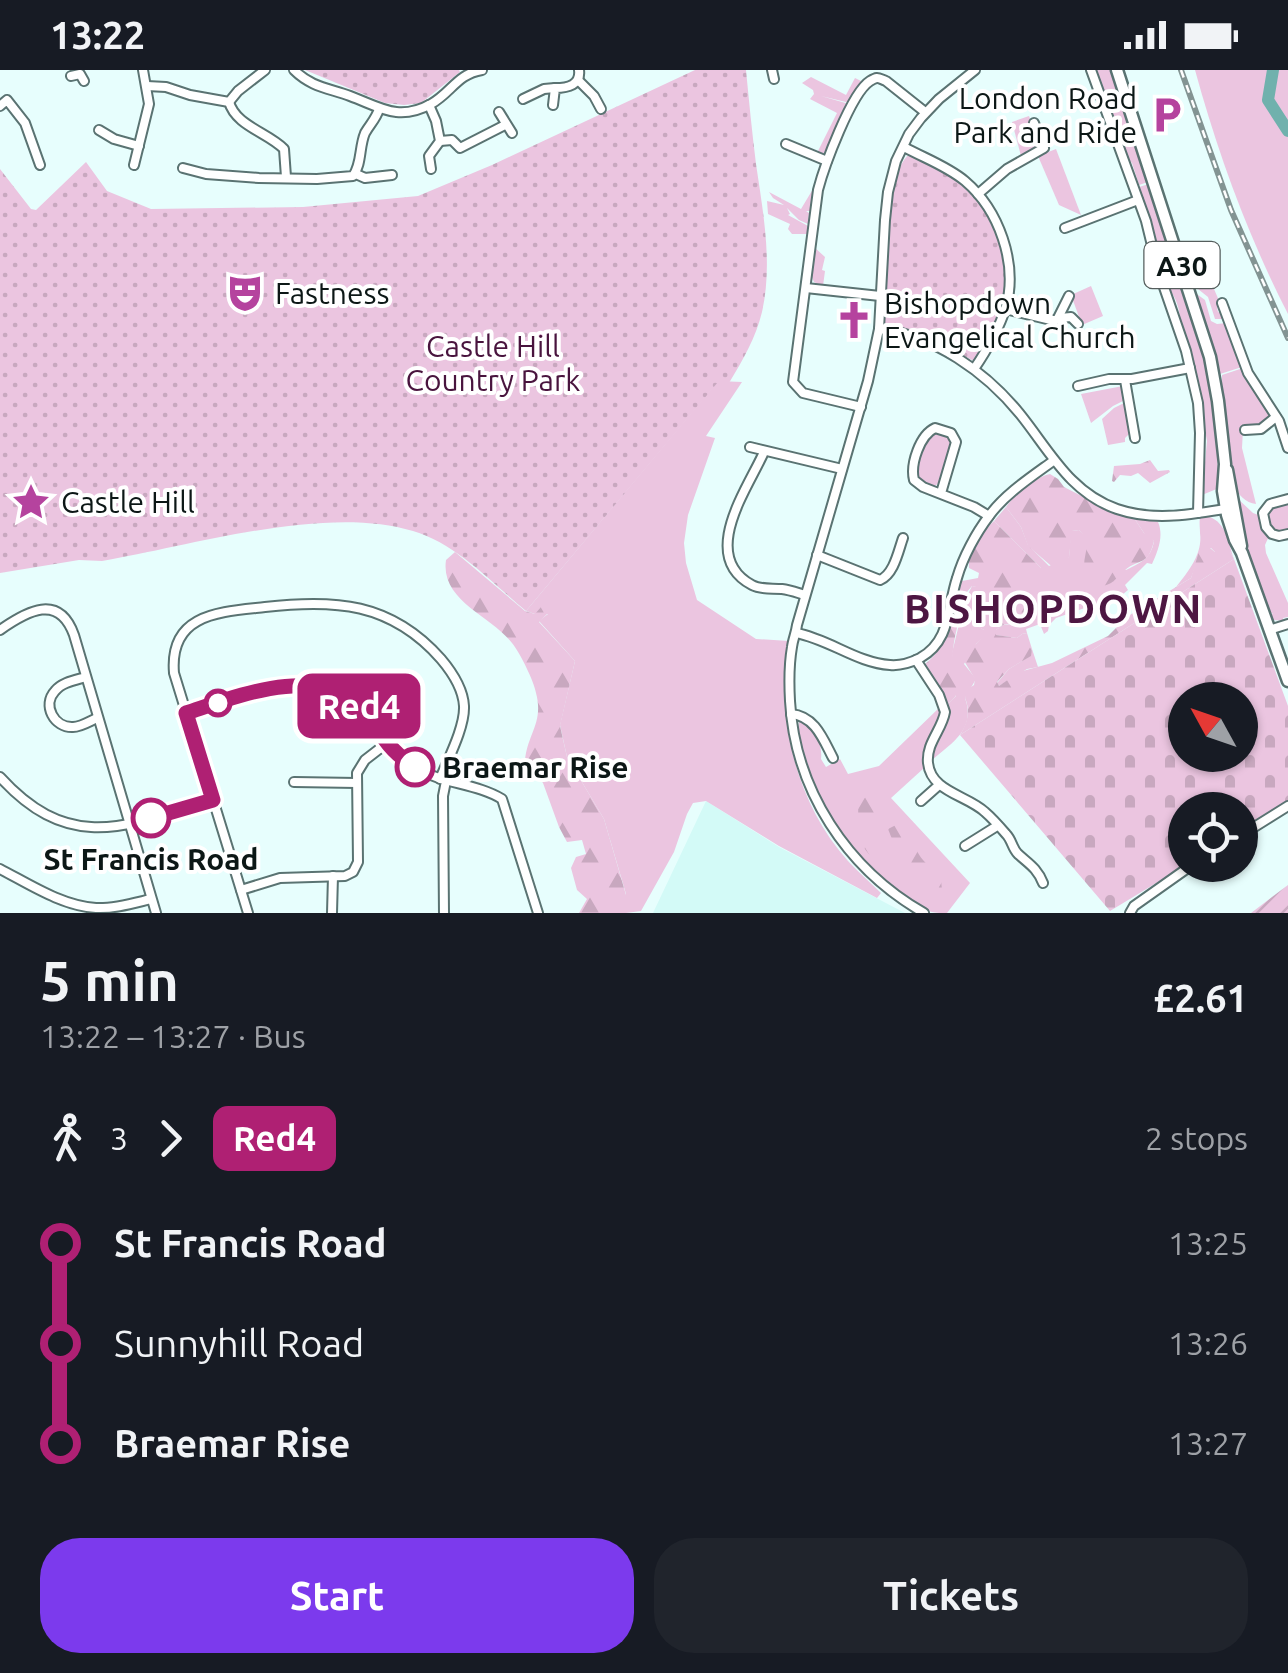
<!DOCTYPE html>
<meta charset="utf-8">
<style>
:root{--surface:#171b24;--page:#20242c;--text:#f1f3f6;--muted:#9ea1a6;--accent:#7c3aed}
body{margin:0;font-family:Ubuntu,sans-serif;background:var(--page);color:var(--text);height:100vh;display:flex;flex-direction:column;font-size:38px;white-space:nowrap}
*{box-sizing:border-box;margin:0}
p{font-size:32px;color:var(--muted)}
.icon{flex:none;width:55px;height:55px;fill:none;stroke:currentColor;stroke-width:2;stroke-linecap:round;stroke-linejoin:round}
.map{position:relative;height:843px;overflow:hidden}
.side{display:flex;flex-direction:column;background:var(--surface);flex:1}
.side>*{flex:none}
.badge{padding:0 20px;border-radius:15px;font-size:35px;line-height:65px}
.needle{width:65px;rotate:310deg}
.tools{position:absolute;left:1168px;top:612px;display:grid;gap:20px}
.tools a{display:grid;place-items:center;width:90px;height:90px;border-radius:50%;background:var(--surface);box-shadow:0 2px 8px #0004;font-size:50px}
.map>.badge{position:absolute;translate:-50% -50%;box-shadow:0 0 0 5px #fff}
.legs{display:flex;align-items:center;gap:15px;height:110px;padding:0 40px;font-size:32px}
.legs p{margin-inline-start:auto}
.head{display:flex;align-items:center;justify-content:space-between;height:170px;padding:0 40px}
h1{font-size:55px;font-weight:600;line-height:75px}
.cta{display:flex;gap:20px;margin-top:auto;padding:20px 40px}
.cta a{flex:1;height:115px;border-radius:40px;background:var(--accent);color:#fff;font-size:40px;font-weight:600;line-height:115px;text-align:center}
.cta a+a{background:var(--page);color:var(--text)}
ul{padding:0 40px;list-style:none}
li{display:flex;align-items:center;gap:35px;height:100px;font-size:38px}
li i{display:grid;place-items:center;width:15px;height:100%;margin:0 12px;background:currentColor}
li i::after{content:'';width:25px;height:25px;margin:-12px;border:8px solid;border-radius:50%;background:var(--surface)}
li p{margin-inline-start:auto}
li:first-child i{background:linear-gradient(#0000 50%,currentColor 0)}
li:last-child i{background:linear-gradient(currentColor 50%,#0000 0)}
.status{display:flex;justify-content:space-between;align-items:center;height:70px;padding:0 50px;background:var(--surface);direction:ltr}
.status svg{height:28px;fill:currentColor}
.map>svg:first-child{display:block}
.built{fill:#d3faf7}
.grass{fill:#ebc5e0}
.forest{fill:url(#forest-firs)}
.cemetery{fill:url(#cemetery-stones);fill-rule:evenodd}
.park{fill:url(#park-dots)}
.garden{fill:url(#garden-furrows)}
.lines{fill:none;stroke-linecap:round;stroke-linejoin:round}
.river{stroke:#70b1ad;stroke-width:12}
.minor-casing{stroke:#5a7372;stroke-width:12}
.highway-casing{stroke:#5a7372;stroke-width:15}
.minor{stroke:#fff;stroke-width:8}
.highway{stroke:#fff;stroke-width:10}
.rail-casing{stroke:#839493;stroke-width:6}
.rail{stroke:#fff;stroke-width:2.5;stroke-dasharray:8;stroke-linecap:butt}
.line-1-casing{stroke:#fff;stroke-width:22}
.line-1{stroke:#af2073;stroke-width:15}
.stop-1-dot{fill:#fff;stroke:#af2073;stroke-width:5}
.labels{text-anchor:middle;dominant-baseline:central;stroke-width:8;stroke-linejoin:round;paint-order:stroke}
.shield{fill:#fff;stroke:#555d5c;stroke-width:2.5}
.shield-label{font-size:28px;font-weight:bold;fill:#0c1716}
.poi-label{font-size:30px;fill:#0c1716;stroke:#fff;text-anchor:start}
.park-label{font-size:30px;fill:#49143e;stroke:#fff}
.stop-label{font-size:30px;font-weight:bold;fill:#0c1716;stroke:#fff;text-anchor:start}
.district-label{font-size:40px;font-weight:bold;letter-spacing:2.5px;fill:#4d1642;stroke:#fff}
</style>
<div class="status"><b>13:22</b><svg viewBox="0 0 49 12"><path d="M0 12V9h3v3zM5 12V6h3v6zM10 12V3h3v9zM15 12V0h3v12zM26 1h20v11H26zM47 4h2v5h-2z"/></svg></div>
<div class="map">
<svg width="1288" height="843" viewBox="0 0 1288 843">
<defs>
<pattern id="forest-firs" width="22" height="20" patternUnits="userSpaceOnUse" patternTransform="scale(2.5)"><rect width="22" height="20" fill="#ebc5e0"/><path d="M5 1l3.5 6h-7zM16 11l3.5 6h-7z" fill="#c8a8bf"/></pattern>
<pattern id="cemetery-stones" width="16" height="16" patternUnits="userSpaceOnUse" patternTransform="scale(2.5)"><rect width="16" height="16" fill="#ebc5e0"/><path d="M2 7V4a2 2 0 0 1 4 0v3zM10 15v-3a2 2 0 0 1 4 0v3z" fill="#c8a8bf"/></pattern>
<pattern id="park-dots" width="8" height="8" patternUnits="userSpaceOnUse" patternTransform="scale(2.5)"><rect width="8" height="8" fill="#ebc5e0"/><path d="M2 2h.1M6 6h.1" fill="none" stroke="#c8a8bf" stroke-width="1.8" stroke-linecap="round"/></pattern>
<pattern id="garden-furrows" width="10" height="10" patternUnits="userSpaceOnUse" patternTransform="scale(2.5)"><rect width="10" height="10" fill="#ebc5e0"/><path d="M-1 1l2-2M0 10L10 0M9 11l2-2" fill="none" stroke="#c8a8bf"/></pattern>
</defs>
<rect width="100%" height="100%" fill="#e7fefd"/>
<!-- built -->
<path class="built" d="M 706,731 L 779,777 L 905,843 L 653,843 Z"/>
<!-- grass -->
<g class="grass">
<path d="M 1096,0 L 1111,0 L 1148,112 L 1139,115 L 1132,93 L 1126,87 L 1098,17 Z"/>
<path d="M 1195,0 L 1288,0 L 1288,244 C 1248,166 1218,84 1195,0 Z"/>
<path d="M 811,7 L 846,25 L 855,8 L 863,12 L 850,33 L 821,26 L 849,34 L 826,80 L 822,85 L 817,83 L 837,43 L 810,29 L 814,24 L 813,20 L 802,13 Z"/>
<path d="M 1029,46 L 1038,71 L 1037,78 L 1021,86 L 1012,52 Z"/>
<path d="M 1056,79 L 1081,145 L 1059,135 L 1038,86 Z"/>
<path d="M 1149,114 L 1205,285 C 1213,330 1217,373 1219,418 L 1202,425 L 1207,371 L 1204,355 L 1201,355 L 1179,251 C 1182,242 1174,222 1166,216 L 1138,122 L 1139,117 Z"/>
<path d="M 813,119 L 810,141 L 806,141 L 809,143 L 808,154 L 799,150 L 787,138 L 790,144 L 788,145 L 808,156 L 807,164 L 792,164 L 788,159 L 790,154 L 768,144 L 767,131 L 784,135 L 773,128 L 769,122 L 801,139 Z"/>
<path d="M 814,177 L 825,187 L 822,200 L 825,201 L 823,216 L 814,212 L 811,205 Z"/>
<path d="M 1208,205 L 1220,233 L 1217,238 L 1218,242 L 1222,243 L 1226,249 L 1215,249 L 1208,227 L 1198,219 L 1195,211 Z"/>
<path d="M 1091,216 L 1103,246 L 1082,255 L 1071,225 Z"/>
<path d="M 1194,222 L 1205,230 L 1211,251 L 1217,254 L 1227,253 L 1242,297 L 1220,304 Z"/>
<path d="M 1243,298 L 1251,315 L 1269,342 L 1268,350 L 1261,356 L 1249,354 L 1243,359 L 1242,378 L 1256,434 C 1246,433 1237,424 1234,415 C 1224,385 1221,337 1222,305 Z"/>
<path d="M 718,311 L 742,312 L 706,366 L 715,368 L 688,445 L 684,473 L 686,493 L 697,530 L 756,569 L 789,571 C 776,647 795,732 848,791 C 858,802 870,812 881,823 L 877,828 L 779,776 L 706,731 L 693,733 L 687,744 L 674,782 L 641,841 L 626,843 L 626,824 L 604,749 L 567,687 L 560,655 L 575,591 L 539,551 L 548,544 L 535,544 L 526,541 Z"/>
<path d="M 1123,316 L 1125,330 L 1113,336 L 1091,353 L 1081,324 Z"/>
<path d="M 1126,332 L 1131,362 L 1125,368 L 1125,372 L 1108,375 L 1102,349 L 1114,338 Z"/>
<path d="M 936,362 L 950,367 C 954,382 947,410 933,417 L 918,412 C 913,395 919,369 936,362 Z"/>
<path d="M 1236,427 L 1253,443 L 1261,446 L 1269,466 L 1265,475 L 1266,483 L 1288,533 L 1288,547 L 1283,548 L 1284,551 L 1274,550 L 1270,545 L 1273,543 L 1269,543 C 1253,505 1244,467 1236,427 Z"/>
<path d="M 1288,431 L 1288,462 L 1278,464 L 1271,461 L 1266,447 L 1269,439 Z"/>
<path d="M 1006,437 L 1021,457 L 1028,475 L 1049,496 L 1069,487 L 1071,461 L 1079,460 L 1086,466 L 1088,472 L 1126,500 C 1140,493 1151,489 1154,471 L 1144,463 L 1134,448 L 1158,452 C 1164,466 1158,481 1152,494 L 1147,493 L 1125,515 L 1128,520 L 1122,525 L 1056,548 L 1049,555 L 1048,561 L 1044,564 L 1040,554 L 1026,559 L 1027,563 L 1022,564 L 1017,568 L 995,565 L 996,560 L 1003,555 L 1012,554 L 1026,522 L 1041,498 L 994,451 Z"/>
<path d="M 1205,446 C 1226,449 1228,472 1234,489 L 1230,482 L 1215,482 L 1211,478 L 1200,484 L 1191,508 L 1176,517 C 1188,502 1203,484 1200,463 C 1200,458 1199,453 1200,447 Z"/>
<path d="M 972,516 L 977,517 C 977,531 970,539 971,552 L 984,560 L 985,566 L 976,574 L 964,594 L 976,609 L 965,628 C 976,659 953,672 932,690 C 934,669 951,656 948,634 L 956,626 L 952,583 L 965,530 Z"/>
<path d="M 1032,579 L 1038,597 L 1027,599 L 999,616 L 997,613 L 1009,599 L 1030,586 Z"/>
<path d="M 939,638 L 939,648 L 925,676 L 924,698 L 891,728 L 970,813 L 947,843 C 944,843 935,843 932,842 C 899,832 847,776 830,747 C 819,729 812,709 806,689 C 801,676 796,666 799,652 C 814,657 823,674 821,689 L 826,697 L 840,689 L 848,704 L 879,696 Z"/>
</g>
<!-- forest -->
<g class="forest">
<path d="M 1198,294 L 1207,299 L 1211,321 L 1208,330 L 1212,346 L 1209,352 L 1201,351 L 1193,299 Z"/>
<path d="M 1150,390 L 1158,401 L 1169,400 L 1170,402 L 1150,413 L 1138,403 L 1131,406 L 1120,405 L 1114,412 L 1112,411 L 1114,396 L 1140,394 Z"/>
<path d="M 1050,404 L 1058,409 L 1064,417 L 1107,439 L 1134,448 L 1144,463 L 1150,465 L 1154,471 C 1148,496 1140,488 1125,500 C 1113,510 1116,514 1097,517 C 1068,495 1100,478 1079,460 L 1072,461 L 1069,487 L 1062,499 L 1056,500 L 1028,476 L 1021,457 L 1006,437 C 1016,423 1033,408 1050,404 Z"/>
<path d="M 994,451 L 1041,498 L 1048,511 L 1043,518 L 1026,522 L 1024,529 L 1026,542 L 1021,551 L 1003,555 L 996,560 L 996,565 L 1017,568 L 1022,564 L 1027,563 L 1032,579 L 1031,586 L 1009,599 L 997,612 L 999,616 L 1019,602 L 1052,593 L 1108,566 L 1128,546 L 1191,508 L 1200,478 L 1206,475 L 1215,482 L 1230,482 L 1234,489 L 960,665 C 967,653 971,642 965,628 L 968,619 L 974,615 L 975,609 L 961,586 L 963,579 L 976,574 L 984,566 L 984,560 L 970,552 L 969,546 L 976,533 L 976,517 L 972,516 L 967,522 C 962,541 955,561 953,580 C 951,594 962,607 958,621 C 956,627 952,630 948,634 C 941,620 924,611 925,594 C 954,571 950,543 962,511 L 978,508 L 979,503 L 969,498 C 968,480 981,463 994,451 Z"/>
<path d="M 455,482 L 525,541 L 535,544 L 541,537 L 548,543 L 539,552 L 575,591 L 560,656 L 567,687 L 604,749 L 626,825 L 626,843 L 579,843 L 587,829 L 577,820 L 571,798 L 576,787 L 586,784 L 582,770 L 567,772 L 559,757 L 543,713 L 525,691 C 527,664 544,653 536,623 C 534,611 520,583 512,573 C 492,546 440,531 446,490 Z"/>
<path d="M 869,725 L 877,730 C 882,747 884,771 881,788 L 875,790 C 855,773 859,756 858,732 Z"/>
<path d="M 896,755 C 913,762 912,777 923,790 C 929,797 936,802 941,810 L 942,820 L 937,825 L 914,815 L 900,806 L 900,789 L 888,759 Z"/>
</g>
<!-- cemetery -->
<path class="cemetery" d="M 1234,489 L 1288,636 L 1288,733 L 1240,762 L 1240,740 L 1185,740 L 1186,795 L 1110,841 L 960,665 ZM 1185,630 L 1240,630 L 1240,685 L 1185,685 Z"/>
<!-- park -->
<g class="park">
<path d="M 305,0 L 459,0 L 460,2 L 421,33 L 404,35 L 385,33 Z"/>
<path d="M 695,0 L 746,0 C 749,31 752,62 756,94 C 763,142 773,193 762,242 C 756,267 743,290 729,313 L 718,312 L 526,541 C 492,513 457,474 413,461 C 325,434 192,476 102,491 L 79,490 L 0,503 L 0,99 L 31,139 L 36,140 L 86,92 L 107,121 L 151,139 L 303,137 L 418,126 L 492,95 Z"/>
<path d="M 910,84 C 971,108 1018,160 1005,230 C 1001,251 988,270 978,288 L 974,291 L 927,267 L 884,253 C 886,220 884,99 910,84 Z"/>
</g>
<!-- garden -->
<path class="garden" d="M 1288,815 L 1288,843 L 1251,843 Z"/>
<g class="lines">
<!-- river -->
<path class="river" d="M 1273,0 L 1268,30 L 1288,61"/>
<!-- minor casing -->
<g class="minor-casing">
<g id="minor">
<path d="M 294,0 C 311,17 328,18 350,26 C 380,37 398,52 431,34 C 452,22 457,4 482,0"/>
<path d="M 772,0 L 774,9"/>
<path d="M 1091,0 L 1146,151 L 1158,200 L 1186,281 L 1198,333 L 1200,363 L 1198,443"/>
<path d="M 71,6 L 80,4 L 84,11"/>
<path d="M 578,10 L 594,26 L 601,39"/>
<path d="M 147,16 L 166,17 L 190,25 L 229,32 L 238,21 L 265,0"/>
<path d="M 523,29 L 544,19 L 555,18"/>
<path d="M 229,32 C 236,56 267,62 284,79 L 286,107"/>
<path d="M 429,35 L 436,51 L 440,71 L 429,86 L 431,99"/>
<path d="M 553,35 L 555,18 C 568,18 581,15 579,0"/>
<path d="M 0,36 L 7,30 L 25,53 L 40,95"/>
<path d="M 499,42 L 512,63"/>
<path d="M 99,60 L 114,69 L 139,76"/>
<path d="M 440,71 L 452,70 L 460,78 L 505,55"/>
<path d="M 786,74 L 827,91"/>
<path d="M 904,77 C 924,88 947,96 965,111 C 999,140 1018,193 1006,237 C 999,259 987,280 974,299"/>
<path d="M 134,95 L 149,34 L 143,0"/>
<path d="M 183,98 L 206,104 L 259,108 L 317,109 L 353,106 C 362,94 359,77 365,63 C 370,54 376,49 379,39"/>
<path d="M 356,104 L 365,108 L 392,105"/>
<path d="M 978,124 L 1007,99 L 1044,78 L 1034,53"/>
<path d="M 1065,158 L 1138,130"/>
<path d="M 806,218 L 880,226"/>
<path d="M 1222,233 L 1248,303 L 1279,351 L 1288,378"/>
<path d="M 1005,239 L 1051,250 L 1057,250 L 1069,226"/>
<path d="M 1060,248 L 1071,247 L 1078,254"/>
<path d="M 879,259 C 934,265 986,302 1020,344 C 1049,380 1070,423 1117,439 C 1155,452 1193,444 1231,438"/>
<path d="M 1125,310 L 1135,368"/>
<path d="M 1078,316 L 1109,309 L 1132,309 L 1190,298"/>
<path d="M 861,337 L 803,323 L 793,312 L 818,120 C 824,97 851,23 870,11 C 878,6 878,8 886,11 L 925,42"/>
<path d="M 1245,360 L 1261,359 L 1276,347"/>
<path d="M 750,377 L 842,399"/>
<path d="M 764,382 C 748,418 698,486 752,515 C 761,520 772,518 782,519 C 790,520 798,523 805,525"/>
<path d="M 941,423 L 956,372 L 951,363 L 935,358 C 920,365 910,394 914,410 L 923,417 L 974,437 L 989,446"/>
<path d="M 1288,429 L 1270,434 L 1263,443 L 1266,457 L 1272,464 L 1279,466 L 1288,464"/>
<path d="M 817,485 L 880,510 C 894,504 898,482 903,468"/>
<path d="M 0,560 C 27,541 59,523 74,565 L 156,843"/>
<path d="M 1269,560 L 1288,554"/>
<path d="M 796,563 C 829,569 857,593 890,595 C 901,596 910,593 920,588 C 951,571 947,538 957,508 C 963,487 976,463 989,446 C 1005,424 1031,407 1053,391"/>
<path d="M 916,590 L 939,625 L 945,642 C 942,660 926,673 928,693 C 931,722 967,725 985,742 C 992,748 1000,757 1006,764 C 1012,770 1012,778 1018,784 C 1029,794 1037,798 1043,813"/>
<path d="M 86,607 C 76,610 62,612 55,621 C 42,635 54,658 73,657 C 81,657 90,651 97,648"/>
<path d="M 186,643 C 239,627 316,593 363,639 C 383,659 388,681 415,697 C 441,714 476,713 502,729 L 538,843"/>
<path d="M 791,644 C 815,646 823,669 833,688"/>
<path d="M 0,707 C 70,784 127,756 213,730"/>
<path d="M 294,712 L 357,713"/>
<path d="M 921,731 L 939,715"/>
<path d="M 1240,766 L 1288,736"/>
<path d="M 965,776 L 997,756"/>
<path d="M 0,799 C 29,814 62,836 96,838 C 114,839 134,833 151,829"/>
<path d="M 241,820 L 280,808 L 345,806 L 353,802 L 358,792 L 357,703 L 365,690 L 387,673"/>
<path d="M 248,843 L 174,603 C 169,543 220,542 265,537 C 334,529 391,532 441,589 C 452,602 463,618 464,636 C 465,657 448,689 440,709"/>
<path d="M 332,843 L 333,806"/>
<path d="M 444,843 L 443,726 L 446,711"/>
<path d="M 924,843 C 847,799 795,720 790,631 C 789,613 789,594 792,577 C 793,569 796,563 797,555 L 868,311 L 879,259 L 885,150 L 888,122 L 896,91 L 909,64 L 921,48 L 939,29 L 975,0"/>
<path d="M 1130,843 L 1134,836 L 1192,795"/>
</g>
</g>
<!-- highway casing -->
<g class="highway-casing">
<g id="highway">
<path d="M 1117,0 L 1210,287 L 1218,331 L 1225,394 L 1223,421 L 1227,445 L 1235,470 L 1242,483 L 1288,611"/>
<path d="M 1227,400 L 1241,476"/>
</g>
</g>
<!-- minor -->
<use href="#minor" class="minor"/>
<!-- highway -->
<use href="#highway" class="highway"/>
<!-- rail casing -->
<g class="rail-casing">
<path id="rail" d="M 1181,0 L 1231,140 L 1288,268"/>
</g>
<!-- rail -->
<use href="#rail" class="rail"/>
</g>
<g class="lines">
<!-- line-1 casing -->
<g class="line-1-casing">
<path id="line-1" d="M 151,748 L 213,730 L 186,643 C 238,626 317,593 363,640 C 373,649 378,661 386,671 C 394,682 404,690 415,697"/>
</g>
<!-- line-1 -->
<use href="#line-1" class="line-1"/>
</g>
<!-- icons -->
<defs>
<g id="parking-bare" transform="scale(3)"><path d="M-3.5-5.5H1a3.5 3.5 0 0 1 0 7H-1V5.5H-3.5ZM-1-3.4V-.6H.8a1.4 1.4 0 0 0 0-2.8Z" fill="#b5439e" stroke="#fff" stroke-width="2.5" paint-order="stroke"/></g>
<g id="theatre-bare" transform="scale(3)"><path d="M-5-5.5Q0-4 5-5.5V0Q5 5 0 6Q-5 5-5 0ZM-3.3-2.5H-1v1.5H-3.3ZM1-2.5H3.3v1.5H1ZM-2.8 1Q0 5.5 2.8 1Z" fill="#b5439e" stroke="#fff" stroke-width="2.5" paint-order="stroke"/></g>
<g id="church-bare" transform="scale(3)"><path d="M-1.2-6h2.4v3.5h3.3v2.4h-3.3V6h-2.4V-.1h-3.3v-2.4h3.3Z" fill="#b5439e" stroke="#fff" stroke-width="2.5" paint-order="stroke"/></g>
<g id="sight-bare" transform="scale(3)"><path d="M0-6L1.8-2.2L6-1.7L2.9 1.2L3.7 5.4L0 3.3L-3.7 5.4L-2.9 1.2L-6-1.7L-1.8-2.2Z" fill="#b5439e" stroke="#fff" stroke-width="2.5" paint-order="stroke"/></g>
</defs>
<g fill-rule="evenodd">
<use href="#parking-bare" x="1167" y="45"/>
<use href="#theatre-bare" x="245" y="223"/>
<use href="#church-bare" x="854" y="250"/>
<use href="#sight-bare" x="31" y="432"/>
</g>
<!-- markers -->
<g class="stop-1-dot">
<circle cx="218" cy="633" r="12"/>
<circle cx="415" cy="697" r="18"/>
<circle cx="151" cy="748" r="18"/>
</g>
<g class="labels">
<!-- shield labels -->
<rect class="shield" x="1144.5" y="172" width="75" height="46" rx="8"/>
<g class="shield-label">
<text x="1182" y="195">A30</text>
</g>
<!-- poi labels -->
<g class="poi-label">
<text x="1137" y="28" text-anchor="end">London Road<tspan x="1137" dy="34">Park and Ride</tspan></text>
<text x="275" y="223">Fastness</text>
<text x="884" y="233">Bishopdown<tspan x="884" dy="34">Evangelical Church</tspan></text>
<text x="61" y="432">Castle Hill</text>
</g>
<!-- park labels -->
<g class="park-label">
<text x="493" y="276">Castle Hill<tspan x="493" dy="34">Country Park</tspan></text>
</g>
<!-- stop labels -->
<g class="stop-label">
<text x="442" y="697">Braemar Rise</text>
<text x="151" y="789" text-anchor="middle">St Francis Road</text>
</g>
<!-- district labels -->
<g class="district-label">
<text x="1054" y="538">BISHOPDOWN</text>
</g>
</g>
</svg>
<div class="tools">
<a><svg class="needle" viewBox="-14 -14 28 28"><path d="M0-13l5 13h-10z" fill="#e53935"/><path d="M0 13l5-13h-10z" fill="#9ea1a6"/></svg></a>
<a><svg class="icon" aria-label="locate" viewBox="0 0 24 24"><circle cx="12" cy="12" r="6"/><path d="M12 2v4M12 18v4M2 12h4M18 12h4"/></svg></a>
</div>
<b class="badge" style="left:359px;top:636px;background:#af2073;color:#fff">Red4</b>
</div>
<section class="side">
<div class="head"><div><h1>5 min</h1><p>13:22 – 13:27 · Bus</p></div><b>£2.61</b></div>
<div class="legs"><svg class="icon" aria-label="walk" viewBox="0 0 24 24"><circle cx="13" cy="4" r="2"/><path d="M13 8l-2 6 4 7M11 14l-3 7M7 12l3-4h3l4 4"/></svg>3<svg class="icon" aria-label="forward" viewBox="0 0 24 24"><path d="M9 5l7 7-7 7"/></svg><b class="badge" style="background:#af2073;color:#fff">Red4</b><p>2 stops</p></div>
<ul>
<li><i style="color:#af2073"></i><b>St Francis Road</b><p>13:25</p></li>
<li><i style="color:#af2073"></i><span>Sunnyhill Road</span><p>13:26</p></li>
<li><i style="color:#af2073"></i><b>Braemar Rise</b><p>13:27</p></li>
</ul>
<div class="cta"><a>Start</a><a>Tickets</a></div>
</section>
